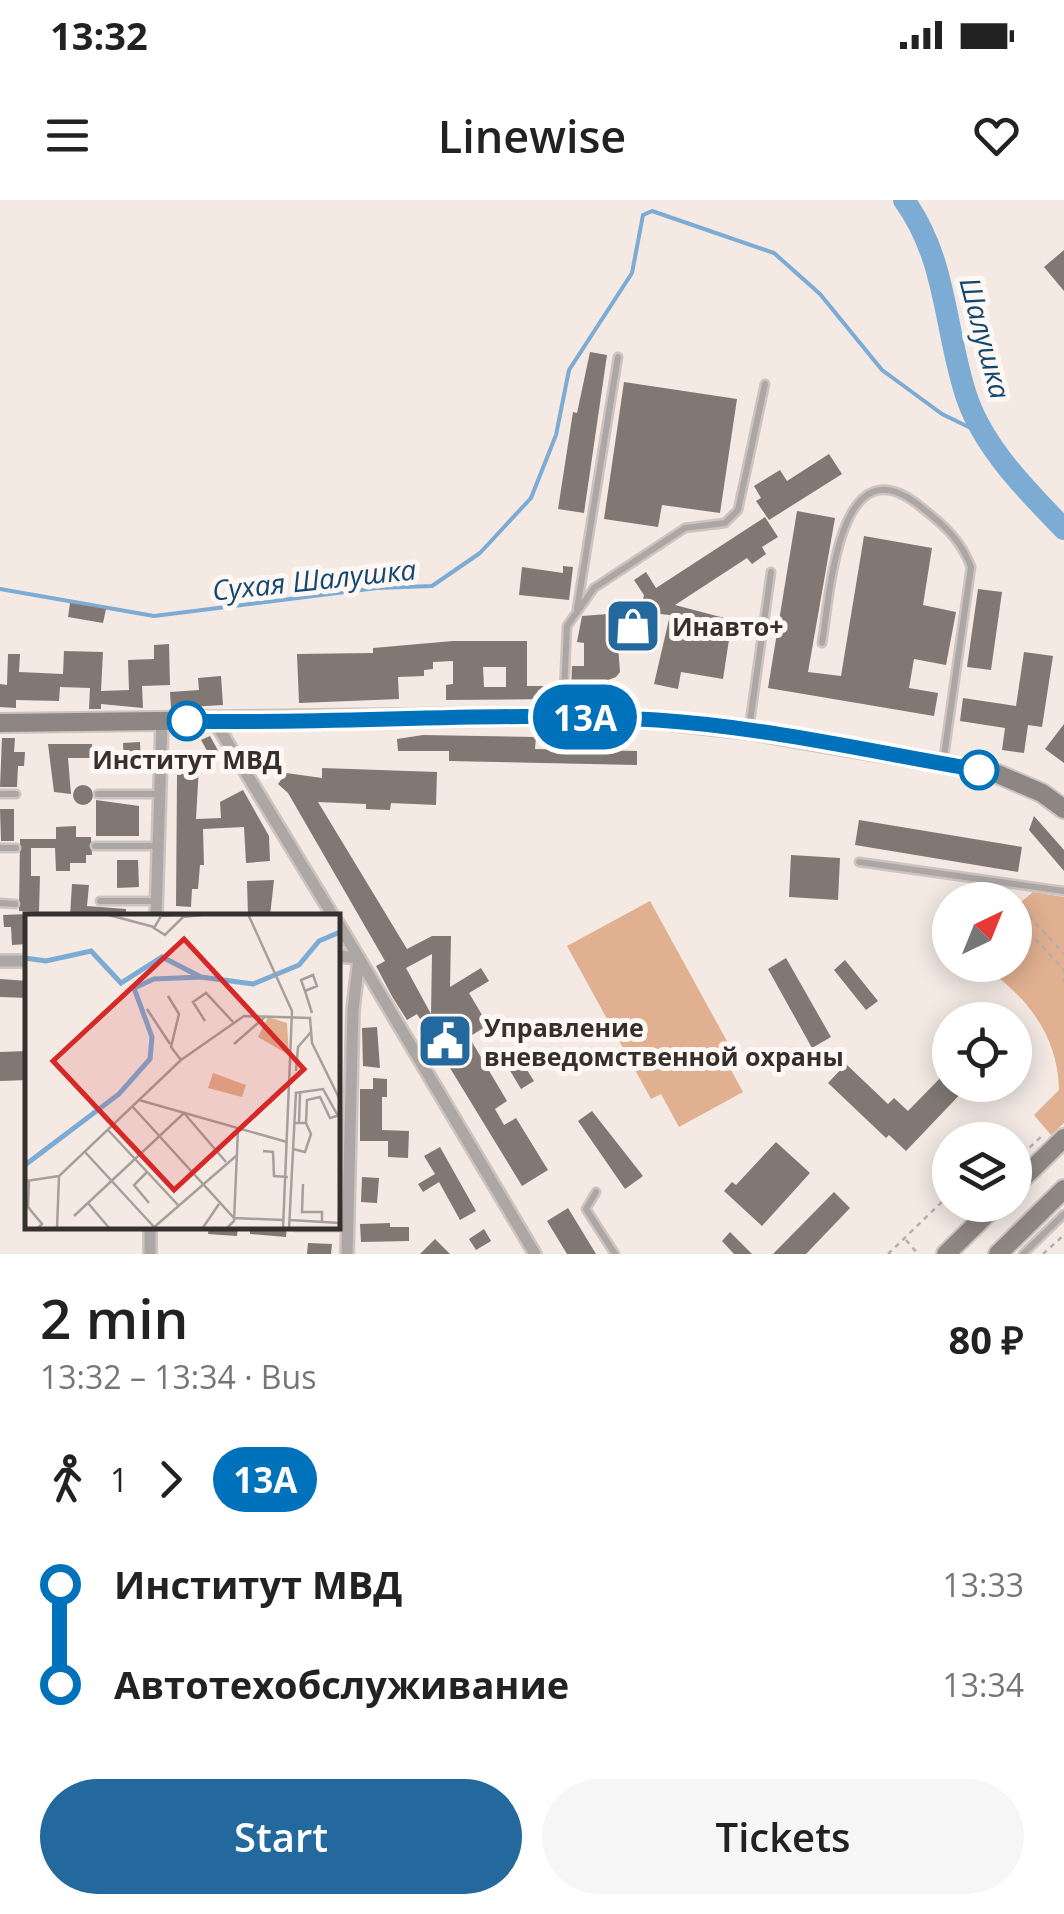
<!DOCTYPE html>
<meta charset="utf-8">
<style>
:root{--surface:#fff;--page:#f6f6f6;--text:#222;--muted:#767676;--accent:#23699d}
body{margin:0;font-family:"Open Sans",sans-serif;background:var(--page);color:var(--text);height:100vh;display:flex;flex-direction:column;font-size:38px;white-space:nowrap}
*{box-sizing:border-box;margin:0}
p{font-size:32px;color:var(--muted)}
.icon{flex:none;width:55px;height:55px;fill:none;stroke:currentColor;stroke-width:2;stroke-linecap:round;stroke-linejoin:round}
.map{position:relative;height:1054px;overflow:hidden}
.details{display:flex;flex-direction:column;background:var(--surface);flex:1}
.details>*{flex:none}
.badge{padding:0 20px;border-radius:32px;font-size:35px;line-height:65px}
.needle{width:65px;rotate:43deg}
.tools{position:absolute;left:932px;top:682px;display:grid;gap:20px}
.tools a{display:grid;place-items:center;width:100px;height:100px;border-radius:50%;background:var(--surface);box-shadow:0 5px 25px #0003;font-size:50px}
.map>.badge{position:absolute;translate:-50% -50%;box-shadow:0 0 0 5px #fff}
.legs{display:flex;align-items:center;gap:15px;height:110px;padding:0 40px;font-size:32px}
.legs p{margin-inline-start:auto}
.headline{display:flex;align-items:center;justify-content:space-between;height:170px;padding:0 40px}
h1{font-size:55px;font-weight:600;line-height:75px}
.cta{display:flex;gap:20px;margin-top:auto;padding:20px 40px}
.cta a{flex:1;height:115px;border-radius:60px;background:var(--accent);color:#fff;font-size:40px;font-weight:600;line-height:115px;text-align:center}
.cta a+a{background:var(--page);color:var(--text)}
ul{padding:0 40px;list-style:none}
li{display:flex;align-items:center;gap:35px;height:100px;font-size:38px}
li i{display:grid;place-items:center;width:15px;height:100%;margin:0 12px;background:currentColor}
li i::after{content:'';width:25px;height:25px;margin:-12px;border:8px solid;border-radius:50%;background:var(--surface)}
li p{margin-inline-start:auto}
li:first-child i{background:linear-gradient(#0000 50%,currentColor 0)}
li:last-child i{background:linear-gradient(currentColor 50%,#0000 0)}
.status{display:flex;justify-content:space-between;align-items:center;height:70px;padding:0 50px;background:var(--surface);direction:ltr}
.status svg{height:28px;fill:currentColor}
header{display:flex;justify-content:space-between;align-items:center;height:130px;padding:0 40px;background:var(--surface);font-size:45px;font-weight:600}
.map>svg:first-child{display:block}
.green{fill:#e1b090}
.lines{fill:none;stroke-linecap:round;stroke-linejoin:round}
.stream{stroke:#7cabd4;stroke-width:4}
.river{stroke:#7cabd4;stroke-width:22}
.building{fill:#817873;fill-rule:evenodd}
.lane-casing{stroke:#cec4bf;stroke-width:11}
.street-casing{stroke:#cec4bf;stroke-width:16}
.secondary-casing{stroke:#cec4bf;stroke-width:22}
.path{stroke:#b7afaa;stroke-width:2.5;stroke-dasharray:5 5;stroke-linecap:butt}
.lane{stroke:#aca7a5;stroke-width:6}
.street{stroke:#aca7a5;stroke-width:11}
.secondary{stroke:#8d8682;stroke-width:18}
.line-1-casing{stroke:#fff;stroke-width:22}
.line-1{stroke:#0072bc;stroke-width:15}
.stop-1-dot{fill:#fff;stroke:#0072bc;stroke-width:5}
.labels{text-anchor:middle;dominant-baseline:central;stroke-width:10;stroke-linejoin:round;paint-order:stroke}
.poi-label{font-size:25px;font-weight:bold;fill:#34302d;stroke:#fef7f3;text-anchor:start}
.stop-label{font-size:25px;font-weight:bold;fill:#34302d;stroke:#fef7f3}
.water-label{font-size:28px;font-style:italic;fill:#124870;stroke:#fef7f3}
.inset-river{fill:none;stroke:#7cabd4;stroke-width:5}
.inset-road{fill:none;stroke:#a79f9a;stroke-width:2.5}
.view{fill:#d62828;fill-opacity:0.15;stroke:#d62828;stroke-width:5}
.inset-edge{fill:none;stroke:#34302d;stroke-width:5}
</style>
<div class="status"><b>13:32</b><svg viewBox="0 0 49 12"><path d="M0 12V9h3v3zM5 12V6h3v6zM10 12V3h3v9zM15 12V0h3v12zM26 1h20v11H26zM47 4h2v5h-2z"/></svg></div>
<header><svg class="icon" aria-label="menu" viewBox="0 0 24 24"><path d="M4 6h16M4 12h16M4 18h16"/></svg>Linewise<svg class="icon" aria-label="heart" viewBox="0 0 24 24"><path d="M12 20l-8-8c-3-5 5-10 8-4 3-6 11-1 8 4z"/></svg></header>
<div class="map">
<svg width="1064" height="1054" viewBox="0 0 1064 1054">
<rect width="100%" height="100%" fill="#f4e9e3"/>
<!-- green -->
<g class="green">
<path d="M 1033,692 L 1064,697 L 1064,923 L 1051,935 L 1034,915 L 1059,890 C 1058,837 1029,799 988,770 L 993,765 L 1015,765 L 1015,707 Z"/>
<path d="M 650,701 L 734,854 L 725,859 L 743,892 L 679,927 L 661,894 L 651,899 L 567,746 Z"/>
</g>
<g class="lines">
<!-- stream -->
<path class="stream" d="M 0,389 L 154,416 L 377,388 L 432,386 L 480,353 L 531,298 L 556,235 L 569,170 L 632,73 L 643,15 L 652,11 L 774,53 L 820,94 L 882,170 L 942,214 L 985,235"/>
<!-- river -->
<path class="river" d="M 904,0 C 948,61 944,130 967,198 C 984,248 1028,292 1064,329"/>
</g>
<!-- building -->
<g class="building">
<path d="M 1064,50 L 1064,91 L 1044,67 Z"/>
<path d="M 590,152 L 607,155 L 584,313 L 558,309 L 573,212 L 577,213 Z"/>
<path d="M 624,182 L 737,199 L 720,313 L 662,305 L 658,327 L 604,319 Z"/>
<path d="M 829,254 L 842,274 L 769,320 L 756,301 L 761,298 L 754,286 L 780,270 L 787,281 Z"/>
<path d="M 797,311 L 835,318 L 808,472 L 841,476 L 864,336 L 932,348 L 923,405 L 956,412 L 946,465 L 914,459 L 909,488 L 938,493 L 934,516 L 768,488 Z"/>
<path d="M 765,317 L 778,337 L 762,347 L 766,354 L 752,364 L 747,358 L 675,405 L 732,420 L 723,479 L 681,472 L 678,489 L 654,484 L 670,415 L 640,412 L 644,395 L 634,380 L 646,372 L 656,388 Z"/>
<path d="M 563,366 L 573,367 L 569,400 L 519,395 L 522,367 L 563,373 Z"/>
<path d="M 978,389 L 1002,392 L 991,470 L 967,467 Z"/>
<path d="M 70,403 L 106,409 L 103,423 L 68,417 Z"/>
<path d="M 608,414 L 644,416 L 643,435 L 617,433 L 620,472 L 616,477 L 595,485 L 581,482 L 581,492 L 571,492 L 572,466 L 584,466 L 584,443 L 577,442 L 582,416 Z"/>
<path d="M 453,441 L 527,441 L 527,486 L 552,486 L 553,499 L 446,500 L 446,485 L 453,484 L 453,461 L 433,462 L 433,469 L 424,470 L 424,476 L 398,477 L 399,499 L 299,503 L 297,454 L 373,453 L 373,448 ZM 483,467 L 506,467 L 506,487 L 484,487 Z"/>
<path d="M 169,444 L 170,485 L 142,486 L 143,508 L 101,504 L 101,509 L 89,509 L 90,488 L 60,487 L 59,501 L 16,500 L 16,508 L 0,507 L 0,484 L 7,485 L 8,454 L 20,454 L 19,472 L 63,474 L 64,451 L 103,452 L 101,491 L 129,490 L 128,460 L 154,459 L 154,445 Z"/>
<path d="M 1024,452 L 1053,456 L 1042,527 L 1028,525 L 1024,553 L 1002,550 L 1005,528 L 960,521 L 963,498 L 1016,506 Z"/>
<path d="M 221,476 L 223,505 L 171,508 L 170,492 L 199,490 L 198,478 Z"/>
<path d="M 1064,524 L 1064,563 L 1045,549 Z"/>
<path d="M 423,535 L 536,537 L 535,549 L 637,551 L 637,565 L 449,561 L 449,551 L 398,551 L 397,539 Z"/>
<path d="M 210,536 L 221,556 L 213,561 L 201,540 Z"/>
<path d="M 2,538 L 15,538 L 14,552 L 25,552 L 24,566 L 18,566 L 17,587 L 0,587 Z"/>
<path d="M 140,542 L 141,567 L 124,567 L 123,543 Z"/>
<path d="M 48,544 L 92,544 L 92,558 L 68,558 L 71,594 L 54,592 Z"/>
<path d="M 199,566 L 196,619 L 221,618 L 220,602 L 243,590 L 269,636 L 270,661 L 246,663 L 244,627 L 203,629 L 204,665 L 200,665 L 198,689 L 192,689 L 191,707 L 176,706 L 177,575 L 181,575 L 181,567 Z"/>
<path d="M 322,568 L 437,572 L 436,605 L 391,603 L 390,610 L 366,609 L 366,604 L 318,602 L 407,749 L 432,736 L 451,736 L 450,787 L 481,768 L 489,781 L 469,793 L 488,825 L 469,837 L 507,901 L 495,909 L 504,925 L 516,918 L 548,970 L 522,986 L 417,814 L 407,820 L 393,798 L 376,766 L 385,761 L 288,593 L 278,584 L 286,573 L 322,578 ZM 432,754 L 431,814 L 406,768 Z"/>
<circle cx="83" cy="595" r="10"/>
<path d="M 96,600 L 139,606 L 139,636 L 96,636 Z"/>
<path d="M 0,609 L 14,609 L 14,641 L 1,641 Z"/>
<path d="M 1034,616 L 1064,650 L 1064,671 L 1029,630 Z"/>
<path d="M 859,620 L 1022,647 L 1018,672 L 855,645 Z"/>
<path d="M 76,626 L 76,637 L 91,637 L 92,655 L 86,655 L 86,663 L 70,663 L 70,671 L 56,671 L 55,648 L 31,648 L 31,676 L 40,676 L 39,712 L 19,711 L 20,639 L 56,639 L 56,627 Z"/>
<path d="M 791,655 L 840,658 L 838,700 L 789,697 Z"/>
<path d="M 117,660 L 138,660 L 139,687 L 117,688 Z"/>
<path d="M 274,680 L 270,716 L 248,716 L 247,681 Z"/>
<path d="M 72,684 L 89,685 L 87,706 L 126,709 L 126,716 L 70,716 Z"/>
<path d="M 28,714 L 28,744 L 12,745 L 11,727 L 4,727 L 3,715 Z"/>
<path d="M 786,758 L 831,837 L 812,848 L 768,769 Z"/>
<path d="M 845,760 L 878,801 L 866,810 L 834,770 Z"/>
<path d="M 0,779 L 28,781 L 28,798 L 0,797 Z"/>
<path d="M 950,823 L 950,858 L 933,841 Z"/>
<path d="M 377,827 L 380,868 L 363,866 L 362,828 Z"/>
<path d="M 28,851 L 28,880 L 0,881 L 0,852 Z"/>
<path d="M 518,856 L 534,881 L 521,889 L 506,864 Z"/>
<path d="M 846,864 L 888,904 L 894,898 L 908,911 L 950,868 L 950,885 L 969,885 L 906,951 L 889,935 L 886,938 L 828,883 Z"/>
<path d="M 373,878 L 387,879 L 387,897 L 382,897 L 382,930 L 409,931 L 408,958 L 388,957 L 388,941 L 360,941 L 360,889 L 373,889 Z"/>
<path d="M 592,911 L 643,976 L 625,989 L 578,921 Z"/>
<path d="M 776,942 L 810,973 L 762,1026 L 724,991 L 732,982 L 736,985 Z"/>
<path d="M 440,947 L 476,1011 L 460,1020 L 439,982 L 423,992 L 418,984 L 435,974 L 424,956 Z"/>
<path d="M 362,977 L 379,978 L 377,1003 L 361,1002 Z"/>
<path d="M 834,992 L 850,1008 L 806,1054 L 773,1054 Z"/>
<path d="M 568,1008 L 596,1054 L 567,1054 L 547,1021 Z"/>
<path d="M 390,1023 L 390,1027 L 409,1027 L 409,1041 L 361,1042 L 360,1024 Z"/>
<path d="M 209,1026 L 238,1026 L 237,1036 L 208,1034 Z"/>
<path d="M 250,1026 L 287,1026 L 286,1037 L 250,1034 Z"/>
<path d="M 484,1029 L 491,1041 L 476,1050 L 469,1039 Z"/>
<path d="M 730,1032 L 752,1054 L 734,1054 L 722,1041 Z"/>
<path d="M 435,1039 L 450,1054 L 420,1054 Z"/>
<path d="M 308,1043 L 332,1044 L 331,1054 L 307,1054 Z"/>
</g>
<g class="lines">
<!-- lane casing -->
<g class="lane-casing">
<g id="lane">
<path d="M 577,409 L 618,157"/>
<path d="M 822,443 C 830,398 837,244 916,303 C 940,322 960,337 971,367 L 943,563"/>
<path d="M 563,515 L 567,426 L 594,388 L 685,328 L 725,323 L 738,310 L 765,184"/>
<path d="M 749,529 L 771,372"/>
<path d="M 0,594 L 16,594"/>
<path d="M 98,594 L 159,594"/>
<path d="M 95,646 L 157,646"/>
<path d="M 0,648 L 16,648"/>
<path d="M 859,662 L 1064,691"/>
<path d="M 100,701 L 155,701"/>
<path d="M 0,703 L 15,704"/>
<path d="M 596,992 L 586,1009 L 615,1054"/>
<path d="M 296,1027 L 347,1027"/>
<path d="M 1023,1054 L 1064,1014"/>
</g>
</g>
<!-- street casing -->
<g class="street-casing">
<g id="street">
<path d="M 215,522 L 333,716"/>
<path d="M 156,716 L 162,521"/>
<path d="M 338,723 L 535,1054"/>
<path d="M 338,756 L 359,758 L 353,810 L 347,1054"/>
<path d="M 0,761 L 28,761"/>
<path d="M 150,1054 L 150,1026"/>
</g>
</g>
<!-- secondary casing -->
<g class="secondary-casing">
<g id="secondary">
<path d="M 0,523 L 563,516 L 660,520 L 749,530 L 993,572 L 1042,593 L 1064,609"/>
<path d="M 1015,986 L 1064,938"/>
<path d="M 946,1054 L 996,1005"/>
<path d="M 998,1054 L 1064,989"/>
</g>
</g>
<!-- path -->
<g class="path">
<path d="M 1015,701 L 1064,754"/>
<path d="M 1015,717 L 1063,769"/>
<path d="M 1064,768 L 1064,785"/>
<path d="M 1015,961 L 1043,935"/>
<path d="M 906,1040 L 918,1054"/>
<path d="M 888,1054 L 950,994"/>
<path d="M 1043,1054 L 1064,1035"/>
</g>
<!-- lane -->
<use href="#lane" class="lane"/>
<!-- street -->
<use href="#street" class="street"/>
<!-- secondary -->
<use href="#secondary" class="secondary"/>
</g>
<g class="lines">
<!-- line-1 casing -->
<g class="line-1-casing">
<path id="line-1" d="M 187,521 C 343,525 500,510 657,520 C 765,527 872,552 979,570"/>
</g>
<!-- line-1 -->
<use href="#line-1" class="line-1"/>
</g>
<!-- icons -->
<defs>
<g id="shop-square" transform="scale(2.875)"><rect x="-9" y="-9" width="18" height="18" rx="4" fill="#23699d" stroke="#fef7f3"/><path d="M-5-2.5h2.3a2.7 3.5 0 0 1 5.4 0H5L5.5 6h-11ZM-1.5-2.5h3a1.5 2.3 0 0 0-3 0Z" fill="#fff"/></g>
<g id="civic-square" transform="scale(2.875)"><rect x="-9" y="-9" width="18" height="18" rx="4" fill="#23699d" stroke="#fef7f3"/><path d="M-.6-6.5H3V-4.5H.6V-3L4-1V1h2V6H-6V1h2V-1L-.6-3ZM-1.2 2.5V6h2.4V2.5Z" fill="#fff"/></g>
</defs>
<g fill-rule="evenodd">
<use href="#shop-square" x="633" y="426"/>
<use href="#civic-square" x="445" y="841"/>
</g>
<!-- markers -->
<g class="stop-1-dot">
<circle cx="187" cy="521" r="18"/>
<circle cx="979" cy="570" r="18"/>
</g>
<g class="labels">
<!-- poi labels -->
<g class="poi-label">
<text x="672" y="426">Инавто+</text>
<text x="484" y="827">Управление<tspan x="484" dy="29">вневедомственной охраны</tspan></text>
</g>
<!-- stop labels -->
<g class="stop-label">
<text x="187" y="559">Институт МВД</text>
</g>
<!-- water labels -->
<g class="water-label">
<text transform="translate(986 138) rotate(75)">Шалушка</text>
<text transform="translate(314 379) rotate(-6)">Сухая Шалушка</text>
</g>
</g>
<!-- overview -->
<g transform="translate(25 714)">
<rect width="315" height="315" fill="#f4e9e3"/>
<path d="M 243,103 L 262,109 L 264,141 L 233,123 ZM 188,159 L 221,171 L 217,183 L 183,174 Z" fill="#e1b090"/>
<path class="inset-river" d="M 0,44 L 21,47 L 66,37 L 96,69 L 137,43 L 176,63 L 228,70 L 274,51 L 294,27 L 315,18M 0,251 L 94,180 L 125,145 L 127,123 L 109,74 L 129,65 L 176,63"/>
<path class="inset-road" d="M 80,0 L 129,13M 184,0 L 136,2 L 129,14 L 140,21 L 158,3 L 185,0M 223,0 L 267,97 L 258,315M 280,77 L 292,72 L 288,61 L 276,66 L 280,77 L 287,99M 143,82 L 154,100 L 146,133 L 156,146M 122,95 L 145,130M 180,107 L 168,88 L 181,79 L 208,108M 209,130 L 241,102M 271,157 L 273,133 L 286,118M 270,179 L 298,175 L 313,202M 114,186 L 262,228M 107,192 L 209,304 L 258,306M 269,209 L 281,209 L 282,186 L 295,183 L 305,204 L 315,201M 274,209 L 275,179M 83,216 L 153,291M 268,235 L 280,238 L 286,220 L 281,209M 238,237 L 248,238 L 249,262 L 263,263M 60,238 L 130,314M 122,258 L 109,271 L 124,289M 4,266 L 3,293 L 17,310 L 12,315M 1,267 L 34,262M 278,270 L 277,298 L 297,298 L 297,308M 63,289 L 85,315M 49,302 L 159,199 L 201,248M 265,306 L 315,309M 32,315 L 34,262 L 156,146 L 219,102 L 285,104 L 287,129 L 315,186M 127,315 L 211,242M 177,315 L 194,290M 201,315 L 209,307 L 213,215M 264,315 L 271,178"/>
<path class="view" d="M 159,25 L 279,155 L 149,276 L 28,147 Z"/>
<rect width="315" height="315" class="inset-edge"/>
</g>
</svg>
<div class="tools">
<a><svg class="needle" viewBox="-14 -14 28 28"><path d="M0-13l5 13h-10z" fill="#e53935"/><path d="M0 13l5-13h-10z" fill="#767676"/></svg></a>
<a><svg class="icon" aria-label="locate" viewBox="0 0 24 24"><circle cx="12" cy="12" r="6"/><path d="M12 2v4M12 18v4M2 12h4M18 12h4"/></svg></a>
<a><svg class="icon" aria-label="layers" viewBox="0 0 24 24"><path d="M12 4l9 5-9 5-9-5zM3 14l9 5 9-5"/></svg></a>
</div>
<b class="badge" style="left:585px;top:517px;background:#0072bc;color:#fff">13А</b>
</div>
<section class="details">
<div class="headline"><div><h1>2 min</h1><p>13:32 – 13:34 · Bus</p></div><b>80 ₽</b></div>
<div class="legs"><svg class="icon" aria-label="walk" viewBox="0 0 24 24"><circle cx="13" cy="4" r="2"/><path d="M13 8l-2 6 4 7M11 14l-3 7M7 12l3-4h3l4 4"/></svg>1<svg class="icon" aria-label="forward" viewBox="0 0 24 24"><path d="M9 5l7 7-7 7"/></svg><b class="badge" style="background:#0072bc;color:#fff">13А</b></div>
<ul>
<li><i style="color:#0072bc"></i><b>Институт МВД</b><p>13:33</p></li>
<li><i style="color:#0072bc"></i><b>Автотехобслуживание</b><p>13:34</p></li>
</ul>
<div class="cta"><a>Start</a><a>Tickets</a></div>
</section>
